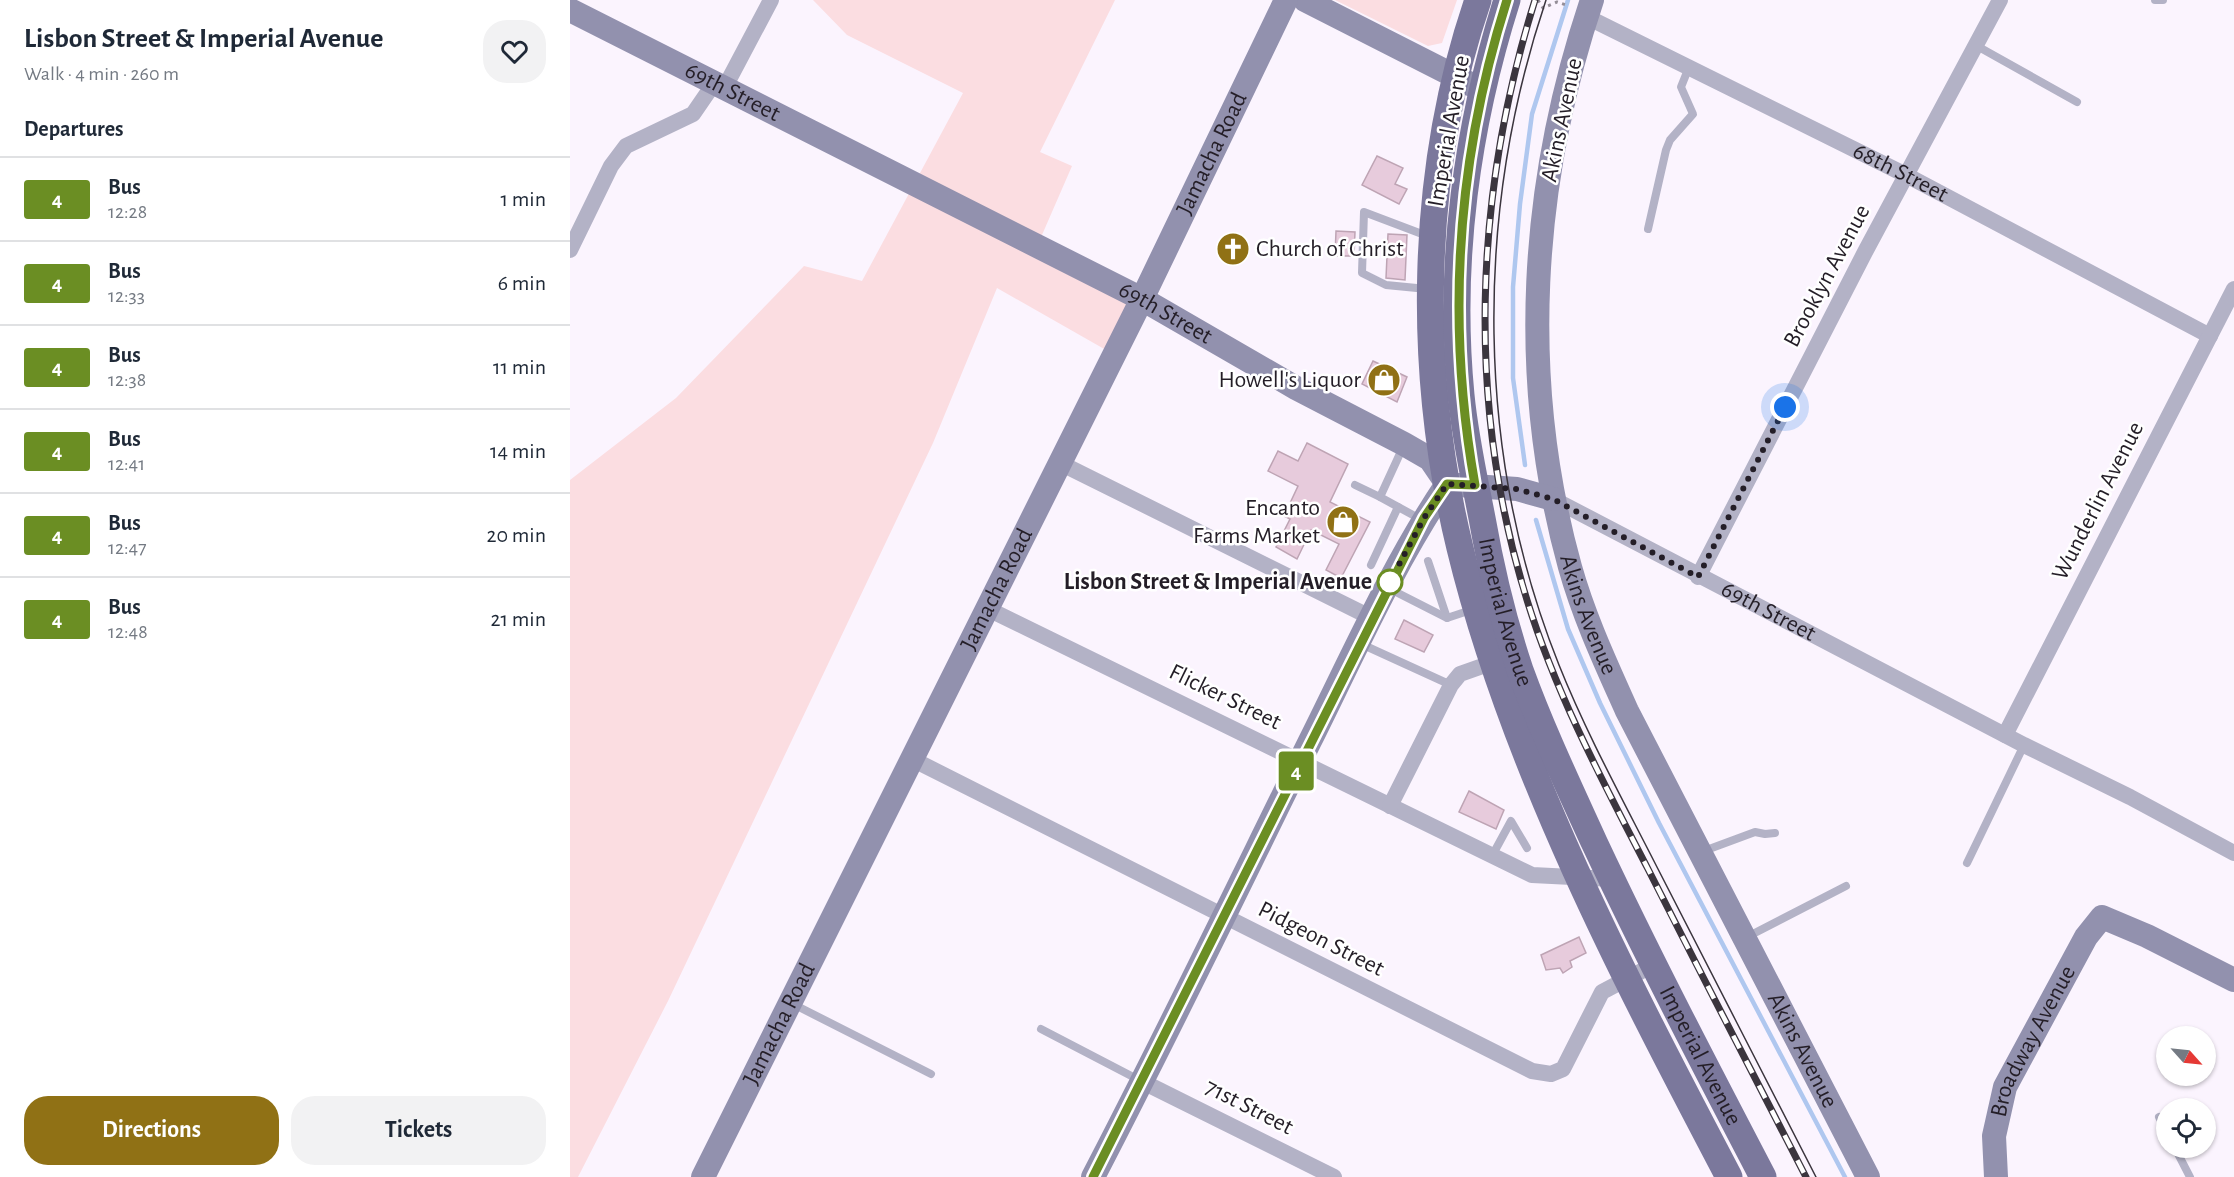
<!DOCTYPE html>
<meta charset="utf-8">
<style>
:root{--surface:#fff;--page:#f2f2f3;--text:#1f2937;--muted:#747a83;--line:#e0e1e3;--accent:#907115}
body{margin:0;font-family:"Alegreya Sans",sans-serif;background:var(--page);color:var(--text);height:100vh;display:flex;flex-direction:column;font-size:22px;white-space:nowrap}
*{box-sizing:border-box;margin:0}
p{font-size:20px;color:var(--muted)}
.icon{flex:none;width:33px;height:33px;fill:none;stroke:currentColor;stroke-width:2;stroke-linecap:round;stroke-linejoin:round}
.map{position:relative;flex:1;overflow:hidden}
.panel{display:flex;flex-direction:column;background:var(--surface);width:570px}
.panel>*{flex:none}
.badge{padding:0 12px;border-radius:4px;font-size:21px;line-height:39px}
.needle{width:39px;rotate:117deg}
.tools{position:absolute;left:1586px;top:1026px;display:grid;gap:12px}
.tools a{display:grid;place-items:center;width:60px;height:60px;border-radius:50%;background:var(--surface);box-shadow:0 2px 4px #0004;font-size:30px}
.you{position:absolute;width:30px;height:30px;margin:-15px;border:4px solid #fff;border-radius:50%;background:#1a73e8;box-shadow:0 0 0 9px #1a73e833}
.map>.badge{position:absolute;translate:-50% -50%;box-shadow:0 0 0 3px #fff}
h2{padding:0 24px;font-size:22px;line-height:54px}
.round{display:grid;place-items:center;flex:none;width:63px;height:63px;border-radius:24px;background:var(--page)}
.headline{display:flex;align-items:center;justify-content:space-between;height:102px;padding:0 24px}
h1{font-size:28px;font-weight:700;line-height:45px}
.cta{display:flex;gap:12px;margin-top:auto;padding:12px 24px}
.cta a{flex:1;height:69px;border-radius:24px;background:var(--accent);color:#fff;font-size:24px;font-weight:700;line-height:69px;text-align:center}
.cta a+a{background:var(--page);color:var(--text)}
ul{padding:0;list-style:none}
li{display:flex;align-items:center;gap:18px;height:84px;padding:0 24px;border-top:2px solid var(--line)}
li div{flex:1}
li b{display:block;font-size:22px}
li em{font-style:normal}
li .badge{min-width:66px;font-weight:700;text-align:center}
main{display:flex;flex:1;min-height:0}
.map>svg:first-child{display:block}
.green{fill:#fbdde1}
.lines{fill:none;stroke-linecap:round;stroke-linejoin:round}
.stream{stroke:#afc7ef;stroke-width:4.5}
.building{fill:#e7cbdc;stroke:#bea4b4;stroke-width:1.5}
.path{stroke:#958e98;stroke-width:3;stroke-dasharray:3 4.5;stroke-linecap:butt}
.lane{stroke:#b3b2c6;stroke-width:8}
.street{stroke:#b3b2c6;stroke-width:16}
.secondary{stroke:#9291ae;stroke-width:24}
.primary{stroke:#7b789c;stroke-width:27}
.tram{stroke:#3b353e;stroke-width:1.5}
.rail-casing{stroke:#3b353e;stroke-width:7}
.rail{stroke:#fff;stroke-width:4.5;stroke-dasharray:14;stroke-linecap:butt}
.line-casing{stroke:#fff;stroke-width:14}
.line{stroke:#6b8e23;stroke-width:9}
.walk{stroke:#241e27;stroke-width:6;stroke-dasharray:0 10.8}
.stop-dot{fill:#fff;stroke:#6b8e23;stroke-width:3}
.labels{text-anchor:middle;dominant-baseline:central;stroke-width:5;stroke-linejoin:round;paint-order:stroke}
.street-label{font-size:24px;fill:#241e27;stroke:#fff}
.poi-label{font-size:24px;fill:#241e27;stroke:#fff;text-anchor:end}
.stop-label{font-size:24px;font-weight:bold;fill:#241e27;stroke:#fff;text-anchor:end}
</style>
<main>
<section class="panel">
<div class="headline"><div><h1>Lisbon Street &amp; Imperial Avenue</h1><p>Walk · 4 min · 260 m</p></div><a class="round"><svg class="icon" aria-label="heart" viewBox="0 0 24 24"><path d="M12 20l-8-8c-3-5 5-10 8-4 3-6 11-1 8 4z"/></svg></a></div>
<h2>Departures</h2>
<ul>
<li><span class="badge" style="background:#6b8e23;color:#fff">4</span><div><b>Bus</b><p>12:28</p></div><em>1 min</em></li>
<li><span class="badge" style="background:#6b8e23;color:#fff">4</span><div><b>Bus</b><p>12:33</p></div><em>6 min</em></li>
<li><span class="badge" style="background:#6b8e23;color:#fff">4</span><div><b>Bus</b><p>12:38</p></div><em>11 min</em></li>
<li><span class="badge" style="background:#6b8e23;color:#fff">4</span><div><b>Bus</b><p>12:41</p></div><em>14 min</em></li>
<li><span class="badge" style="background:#6b8e23;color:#fff">4</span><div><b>Bus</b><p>12:47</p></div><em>20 min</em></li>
<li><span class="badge" style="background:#6b8e23;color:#fff">4</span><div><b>Bus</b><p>12:48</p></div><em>21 min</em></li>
</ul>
<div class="cta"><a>Directions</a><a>Tickets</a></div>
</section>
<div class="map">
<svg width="1664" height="1177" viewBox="0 0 1664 1177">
<rect width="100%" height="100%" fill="#fbf4fe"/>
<!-- green -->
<g class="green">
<path d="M 243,0 L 545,0 L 470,152 L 502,166 L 465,251 L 572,299 L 543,354 L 427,288 L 363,443 L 98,1001 L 8,1177 L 0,1177 L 0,480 L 106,398 L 234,266 L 292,281 L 393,93 L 277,35 Z"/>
<path d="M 765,0 L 887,0 L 872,43 L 858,46 Z"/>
</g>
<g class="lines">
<!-- stream -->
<g class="stream">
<path d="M 955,465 L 943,378 L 943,287 L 950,204 L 962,114 L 998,0"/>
<path d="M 966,520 L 998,629 L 1030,703 L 1089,823 L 1275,1177"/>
</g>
</g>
<!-- building -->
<g class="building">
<path d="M 807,156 L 833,168 L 825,184 L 837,189 L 829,204 L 792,185 Z"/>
<path d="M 766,231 L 785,232 L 784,256 L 765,256 Z"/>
<path d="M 818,234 L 837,235 L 835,280 L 816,278 Z"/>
<path d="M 803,361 L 837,377 L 827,402 L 792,384 Z"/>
<path d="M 737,443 L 778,464 L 760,502 L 800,522 L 771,578 L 756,570 L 769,544 L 741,530 L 727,559 L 706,547 L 720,519 L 714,516 L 728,486 L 698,471 L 708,451 L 728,461 Z"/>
<path d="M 834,620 L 863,635 L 854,652 L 825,639 Z"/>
<path d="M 899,791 L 934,810 L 926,829 L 889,812 Z"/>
<path d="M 1009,937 L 1016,953 L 1000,961 L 1002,967 L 993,973 L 990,968 L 976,970 L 971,955 Z"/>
</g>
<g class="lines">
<!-- path -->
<path class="path" d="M 968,0 L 973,8 L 987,2 L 999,6"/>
<!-- lane -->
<g class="lane">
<path d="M 1585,0 L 1593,0"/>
<path d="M 1407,46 L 1507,102"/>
<path d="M 1078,229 L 1096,150 L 1100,140 L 1123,114 L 1111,87 L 1119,67"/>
<path d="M 857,289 L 816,285 L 792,273 L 794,212 L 860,237"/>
<path d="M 833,447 L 810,497 L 852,520"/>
<path d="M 785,485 L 810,497"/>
<path d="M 858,561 L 877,618"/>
<path d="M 801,565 L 828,507"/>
<path d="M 818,588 L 877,618 L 904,609"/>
<path d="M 789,643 L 881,685"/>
<path d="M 1131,852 L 1185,832 L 1195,834 L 1205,833"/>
<path d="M 922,856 L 941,821 L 957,848"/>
<path d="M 1397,863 L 1454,745"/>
<path d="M 1175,938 L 1276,886"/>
<path d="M 223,1004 L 361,1074"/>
<path d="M 471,1029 L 571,1081"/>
<path d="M 1589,1117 L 1596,1130"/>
<path d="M 1605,1148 L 1620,1177"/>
</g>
<!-- street -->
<g class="street">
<path id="s1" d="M 1017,17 L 1338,176 L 1640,336"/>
<path d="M 155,87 L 201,0"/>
<path d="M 0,250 L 41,166 L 56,146 L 123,114 L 145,82"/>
<path d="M 488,462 L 802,618"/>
<path id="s2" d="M 983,499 L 1454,745 L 1560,797 L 1664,853"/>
<path d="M 1128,577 L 1295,252 L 1430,0"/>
<path d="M 416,608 L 962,875 L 1042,879"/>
<path d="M 1435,735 L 1664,289"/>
<path d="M 342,759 L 962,1071 L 981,1074 L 993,1069 L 1032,992 L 1083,965"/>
<path d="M 820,806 L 881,685 L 890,674 L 924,662"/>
<path d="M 571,1081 L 764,1177"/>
</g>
<!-- secondary -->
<g class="secondary">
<path d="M 735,0 L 910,89"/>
<path id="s3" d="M 1022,0 C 960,184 948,380 1000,567 C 1014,617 1036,664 1057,711 L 1298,1177"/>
<path id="s4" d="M 0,10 L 572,299 L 726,388 L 834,444 L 860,459 L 877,484"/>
<path d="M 888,485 L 947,489 L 983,499"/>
<path id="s5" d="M 133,1177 L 572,299 L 716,0"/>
<path d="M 523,1177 C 598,1033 668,887 740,741 C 783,655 823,564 877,484"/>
<path id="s6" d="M 1426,1177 L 1424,1136 L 1435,1087 L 1516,937 L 1532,917 L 1577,936 L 1664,980"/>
</g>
<!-- primary -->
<g class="primary">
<path d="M 908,0 C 849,172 847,372 890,548 C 943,766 1055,979 1159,1177"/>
<path id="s7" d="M 937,0 C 897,126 878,262 891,395 C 895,437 904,477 912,518 C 921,569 933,620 950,670 C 971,728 998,785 1024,842 C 1077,955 1135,1066 1193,1177"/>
</g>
<!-- tram -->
<path class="tram" d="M 976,0 C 904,214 905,455 989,665 C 1017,735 1054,802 1088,869 C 1141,972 1193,1074 1246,1177"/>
<!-- rail casing -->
<g class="rail-casing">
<path id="rail" d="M 965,0 C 904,195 896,404 957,600 C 986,694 1033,782 1078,869 C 1130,972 1183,1074 1236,1177"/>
</g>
<!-- rail -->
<use href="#rail" class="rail"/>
</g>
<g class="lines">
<!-- line casing -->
<g class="line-casing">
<path id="line" d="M 523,1177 L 854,518 L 877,484 L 905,485 C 876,322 887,158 937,0"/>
</g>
<!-- line -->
<use href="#line" class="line"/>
<!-- walk -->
<path class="walk" d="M 820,582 L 817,587 L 854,518 L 877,484 L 947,489 L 983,499 L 1128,577 L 1215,407"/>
</g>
<!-- icons -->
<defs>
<g id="church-disc" transform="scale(1.725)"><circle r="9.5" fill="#907115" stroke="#fff"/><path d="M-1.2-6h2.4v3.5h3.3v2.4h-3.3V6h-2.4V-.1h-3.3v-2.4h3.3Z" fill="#fff"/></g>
<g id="shop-disc" transform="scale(1.725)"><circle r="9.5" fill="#907115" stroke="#fff"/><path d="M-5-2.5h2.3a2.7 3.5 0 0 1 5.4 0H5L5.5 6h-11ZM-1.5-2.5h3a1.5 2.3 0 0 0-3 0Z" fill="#fff"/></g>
</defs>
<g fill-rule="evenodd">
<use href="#church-disc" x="663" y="249"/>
<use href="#shop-disc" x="814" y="380"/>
<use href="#shop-disc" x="773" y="522"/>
</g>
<!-- markers -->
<circle class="stop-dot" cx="820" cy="582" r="12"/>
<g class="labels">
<!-- street labels -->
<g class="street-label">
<text stroke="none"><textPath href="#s4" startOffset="182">69th Street</textPath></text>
<text transform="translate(992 120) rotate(-78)">Akins Avenue</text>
<text transform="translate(879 131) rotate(-80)">Imperial Avenue</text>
<text stroke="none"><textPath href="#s5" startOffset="1143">Jamacha Road</textPath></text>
<text stroke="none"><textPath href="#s1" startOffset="350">68th Street</textPath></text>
<text transform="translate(1257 276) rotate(-62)">Brooklyn Avenue</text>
<text stroke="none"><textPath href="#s4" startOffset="668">69th Street</textPath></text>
<text transform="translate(1528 501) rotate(-63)">Wunderlin Avenue</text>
<text stroke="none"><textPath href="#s5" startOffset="657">Jamacha Road</textPath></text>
<text stroke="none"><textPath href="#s7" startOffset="622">Imperial Avenue</textPath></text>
<text stroke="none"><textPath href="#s2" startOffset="243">69th Street</textPath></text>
<text stroke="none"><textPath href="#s3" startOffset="627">Akins Avenue</textPath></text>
<text transform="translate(655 697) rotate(26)">Flicker Street</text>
<text transform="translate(751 939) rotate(27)">Pidgeon Street</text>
<text stroke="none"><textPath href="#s5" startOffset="171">Jamacha Road</textPath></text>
<text stroke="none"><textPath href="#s6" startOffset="144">Broadway Avenue</textPath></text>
<text stroke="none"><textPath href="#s3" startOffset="1113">Akins Avenue</textPath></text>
<text stroke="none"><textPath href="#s7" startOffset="1108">Imperial Avenue</textPath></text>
<text transform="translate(679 1107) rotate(27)">71st Street</text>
</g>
<!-- poi labels -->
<g class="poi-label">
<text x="686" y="249" text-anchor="start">Church of Christ</text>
<text x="791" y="380">Howell's Liquor</text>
<text x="750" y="508">Encanto<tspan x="750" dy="28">Farms Market</tspan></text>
</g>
<!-- stop labels -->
<g class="stop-label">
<text x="802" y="582">Lisbon Street &amp; Imperial Avenue</text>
</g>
</g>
</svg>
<div class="tools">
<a><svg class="needle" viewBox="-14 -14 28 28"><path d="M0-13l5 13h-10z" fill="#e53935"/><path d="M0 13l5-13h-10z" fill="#747a83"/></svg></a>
<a><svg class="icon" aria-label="locate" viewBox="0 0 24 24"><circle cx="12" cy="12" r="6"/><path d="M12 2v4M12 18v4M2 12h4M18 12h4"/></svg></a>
</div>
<div class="you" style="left:1215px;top:407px"></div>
<b class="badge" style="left:726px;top:771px;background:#6b8e23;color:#fff">4</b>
</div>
</main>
